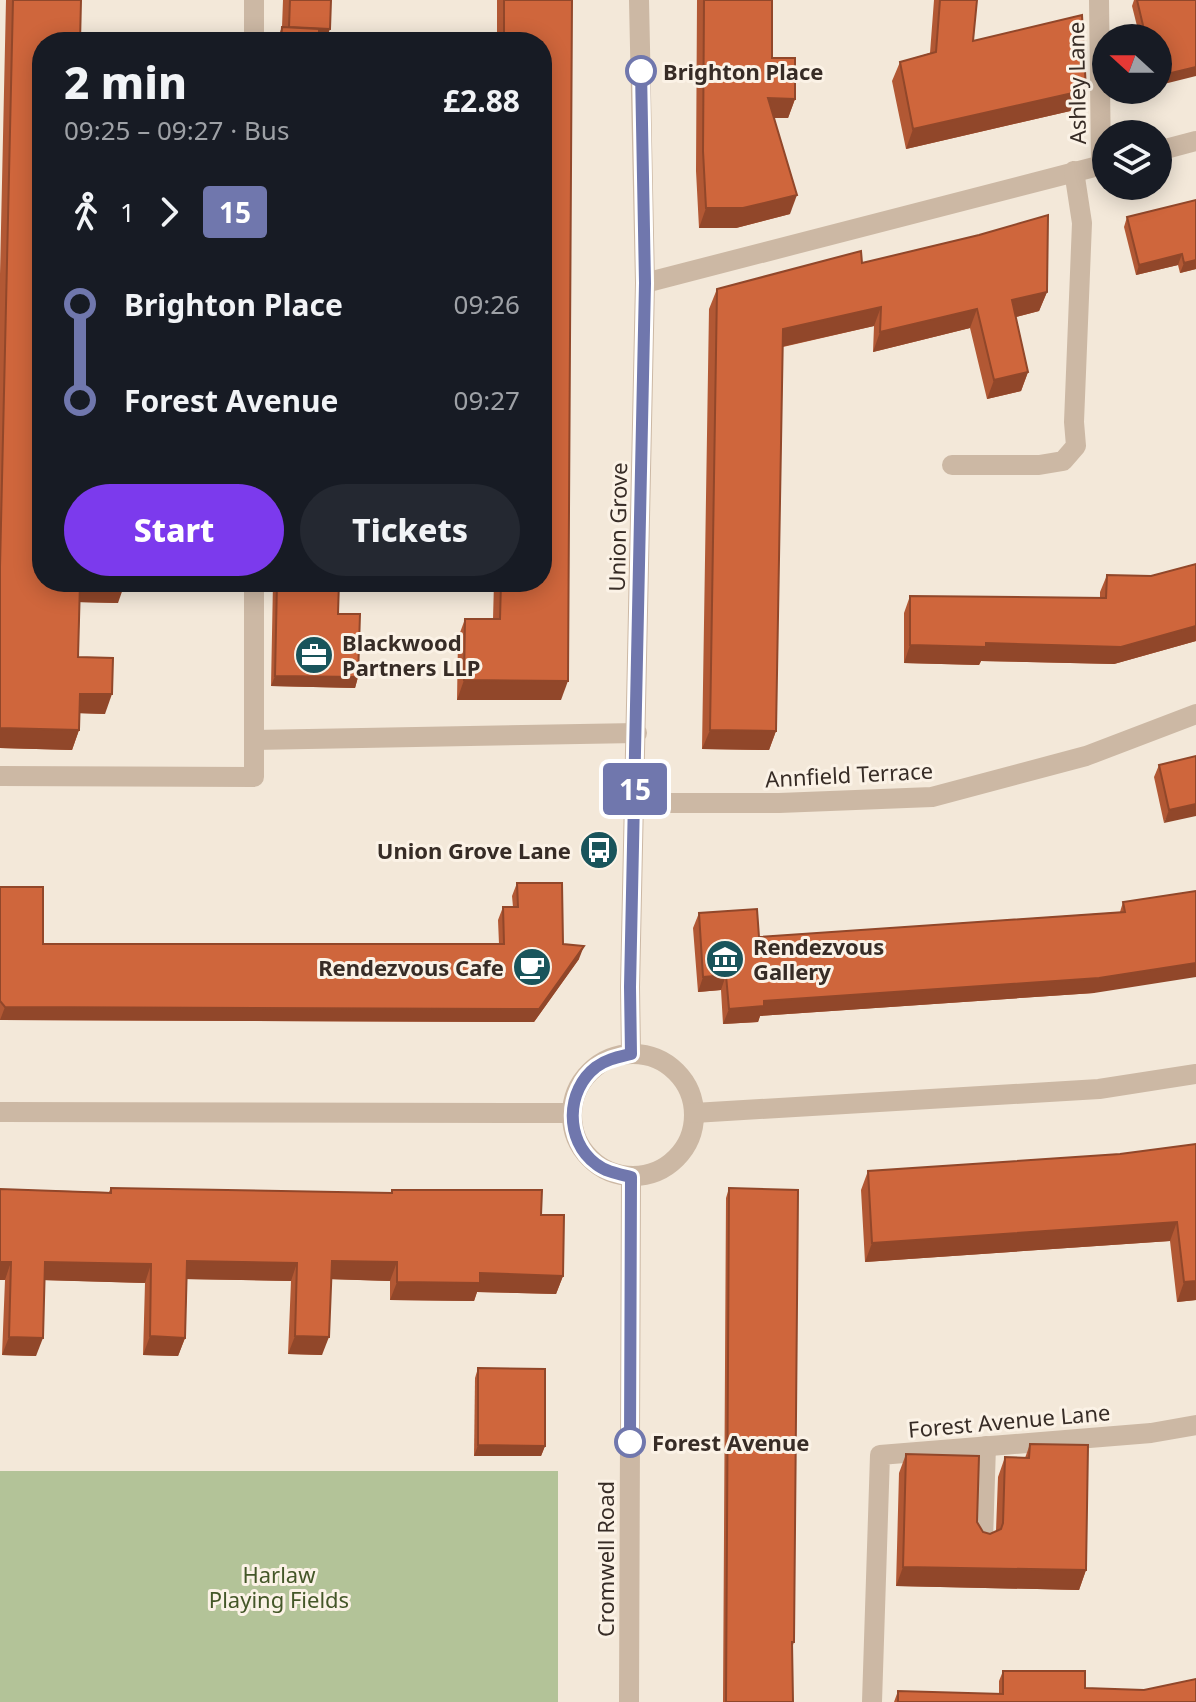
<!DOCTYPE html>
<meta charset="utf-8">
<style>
:root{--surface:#171b24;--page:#242831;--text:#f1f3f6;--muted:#9ea1a6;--accent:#7c3aed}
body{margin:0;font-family:"Noto Sans",sans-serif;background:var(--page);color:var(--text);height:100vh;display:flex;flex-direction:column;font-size:30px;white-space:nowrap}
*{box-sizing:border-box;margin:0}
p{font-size:26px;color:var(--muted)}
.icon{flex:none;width:44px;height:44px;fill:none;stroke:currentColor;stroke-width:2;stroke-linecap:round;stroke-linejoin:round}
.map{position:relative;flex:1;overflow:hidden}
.details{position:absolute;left:32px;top:32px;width:520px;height:560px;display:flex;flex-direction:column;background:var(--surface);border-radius:32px;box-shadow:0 4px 20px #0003}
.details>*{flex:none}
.badge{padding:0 16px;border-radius:6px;font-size:28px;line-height:52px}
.needle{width:52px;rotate:291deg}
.tools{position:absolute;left:1092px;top:24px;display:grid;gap:16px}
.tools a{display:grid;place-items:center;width:80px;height:80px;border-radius:50%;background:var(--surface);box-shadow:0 4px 20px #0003;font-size:40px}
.map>.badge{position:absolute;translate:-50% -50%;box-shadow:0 0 0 4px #fff}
.legs{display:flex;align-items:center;gap:12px;height:88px;padding:0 32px;font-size:26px}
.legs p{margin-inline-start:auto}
.overview{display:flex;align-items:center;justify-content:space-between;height:136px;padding:0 32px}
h1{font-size:44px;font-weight:800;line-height:60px}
.action{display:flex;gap:16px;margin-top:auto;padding:16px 32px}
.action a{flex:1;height:92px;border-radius:48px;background:var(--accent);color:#fff;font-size:32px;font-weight:800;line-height:92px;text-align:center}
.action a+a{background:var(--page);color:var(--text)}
ul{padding:0 32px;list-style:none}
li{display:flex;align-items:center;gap:28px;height:96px;font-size:30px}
li i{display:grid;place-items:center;width:12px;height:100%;margin:0 10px;background:currentColor}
li i::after{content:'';width:20px;height:20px;margin:-10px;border:6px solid;border-radius:50%;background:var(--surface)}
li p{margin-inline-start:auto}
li:first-child i{background:linear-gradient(#0000 50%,currentColor 0)}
li:last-child i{background:linear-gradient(currentColor 50%,#0000 0)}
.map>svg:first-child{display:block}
.green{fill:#b3c398}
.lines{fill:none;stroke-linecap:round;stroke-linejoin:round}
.minor{stroke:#ccb8a4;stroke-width:20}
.wall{fill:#b25834}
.shaded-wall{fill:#91472a}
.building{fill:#cf663c;stroke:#91472a;stroke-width:2}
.line-1-casing{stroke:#fff;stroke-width:18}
.line-1{stroke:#7077ad;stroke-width:12}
.stop-1-dot{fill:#fff;stroke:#7077ad;stroke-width:4}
.labels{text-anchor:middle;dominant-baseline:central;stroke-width:6;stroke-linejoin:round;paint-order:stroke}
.stop-label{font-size:22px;font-weight:bold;fill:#372c26;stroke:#fbf2e6;text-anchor:start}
.street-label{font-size:22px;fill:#372c26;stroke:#fbf2e6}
.poi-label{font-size:22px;font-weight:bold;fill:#372c26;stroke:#fbf2e6;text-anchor:start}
.park-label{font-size:22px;fill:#445728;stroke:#fbf2e6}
</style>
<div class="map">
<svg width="1196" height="1702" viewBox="0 0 1196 1702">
<rect width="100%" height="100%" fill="#f3e8d9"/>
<!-- green -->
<rect class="green" x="0" y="1471" width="558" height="231"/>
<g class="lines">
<!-- minor -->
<g class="minor">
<path d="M 1099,0 L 1101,165"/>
<path d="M 254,42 L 254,0"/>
<path d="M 1158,151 L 1196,141"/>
<path d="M 645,283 L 1106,164"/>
<path d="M 952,465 L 1039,465 L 1063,461 L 1076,446 L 1074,422 L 1082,223 L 1074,171"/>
<path d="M 254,740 L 637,733"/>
<path d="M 0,776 L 254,777 L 254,582"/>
<path d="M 635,803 L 779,803 L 932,797 L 1086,756 L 1196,714"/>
<path d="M 631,1054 L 630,987 L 645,283 L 639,0"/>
<circle cx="633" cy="1115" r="61"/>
<path d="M 0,1112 L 572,1113"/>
<path d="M 694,1113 L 1099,1089 L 1196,1074"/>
<path d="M 983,1541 L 986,1446"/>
<path d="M 629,1702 L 631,1177"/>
<path d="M 872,1702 L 880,1455 L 1151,1433 L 1196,1425"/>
</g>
</g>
<!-- wall -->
<g class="wall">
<path d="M 6,0 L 81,0 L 42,582 L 118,603 L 80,602 L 78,657 L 105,714 L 79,713 L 79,730 L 72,750 L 0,748 L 0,274 Z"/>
<path d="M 283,0 L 331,0 L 325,42 L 276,42 L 282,27 Z"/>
<path d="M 497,0 L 572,0 L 561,700 L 457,700 L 458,638 L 465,619 L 493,619 L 494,582 L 542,582 L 542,42 L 497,42 Z"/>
<path d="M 697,0 L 772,0 L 772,58 L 795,99 L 788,118 L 774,118 L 790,214 L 736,228 L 699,228 L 696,171 Z"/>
<path d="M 934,0 L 977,0 L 973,41 L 1079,109 L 906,149 L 892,81 L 900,62 L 930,53 Z"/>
<path d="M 1134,0 L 1196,0 L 1164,84 L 1161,75 L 1158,76 L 1158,38 L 1140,38 L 1132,6 Z"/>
<path d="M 1196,200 L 1196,269 L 1180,273 L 1178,265 L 1136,275 L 1124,227 L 1127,217 Z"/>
<path d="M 862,263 L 1047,292 L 1039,311 L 1016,317 L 1028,372 L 1021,391 L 987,399 L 970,328 L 873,352 L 874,326 L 783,347 L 776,731 L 769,750 L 702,749 L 709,309 L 717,289 Z"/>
<path d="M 1196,564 L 1196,641 L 1114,664 L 981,661 L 979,665 L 904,663 L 904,613 L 910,596 L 1100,598 L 1100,592 L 1107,575 L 1151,576 Z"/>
<path d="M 273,582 L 339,582 L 338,614 L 358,677 L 355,688 L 271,686 Z"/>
<path d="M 1196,756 L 1164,823 L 1154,777 L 1159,765 Z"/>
<path d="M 517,883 L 563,944 L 579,959 L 534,1022 L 0,1020 L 0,887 L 43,944 L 499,944 L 498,920 L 503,907 L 513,907 L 512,896 Z"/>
<path d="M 1196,891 L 1094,993 L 760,1016 L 758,1022 L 723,1024 L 721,990 L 698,992 L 693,928 L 699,913 L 759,937 L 1120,912 L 1123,902 Z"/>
<path d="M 1196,1144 L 1196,1300 L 1177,1302 L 1170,1241 L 865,1262 L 861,1190 L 868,1171 L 1120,1154 Z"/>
<path d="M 111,1188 L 391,1193 L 392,1190 L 541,1215 L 563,1276 L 556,1294 L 477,1292 L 474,1301 L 390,1300 L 390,1281 L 331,1279 L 322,1355 L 288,1354 L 291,1281 L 187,1279 L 185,1338 L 178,1356 L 143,1355 L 145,1283 L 45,1280 L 36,1356 L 2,1355 L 5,1280 L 0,1189 L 109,1192 Z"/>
<path d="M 729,1188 L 794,1642 L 792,1648 L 793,1702 L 723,1702 L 726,1198 Z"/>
<path d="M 478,1368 L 545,1446 L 541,1456 L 474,1456 L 475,1378 Z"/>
<path d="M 1030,1444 L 1086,1570 L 1079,1590 L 896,1586 L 899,1473 L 906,1454 L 977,1522 L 983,1532 L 990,1534 L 996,1531 L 998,1477 L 1005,1457 L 1025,1458 Z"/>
<path d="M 1003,1671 L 1085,1688 L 1144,1690 L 1196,1702 L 894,1702 L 898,1691 L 999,1694 L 999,1681 Z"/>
</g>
<!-- shaded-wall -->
<g class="shaded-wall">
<path d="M 289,27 L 330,29 L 325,42 L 284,42 Z"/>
<path d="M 1165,65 L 1161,75 L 1158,76 L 1158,67 Z"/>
<path d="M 1196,67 L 1196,76 L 1164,84 L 1167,74 Z"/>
<path d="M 1086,90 L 1079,109 L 906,149 L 913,129 Z"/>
<path d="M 768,98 L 795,99 L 788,118 L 761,118 Z"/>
<path d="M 797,195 L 790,214 L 736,228 L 699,228 L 706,208 Z"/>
<path d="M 1182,254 L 1178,265 L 1136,275 L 1139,265 Z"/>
<path d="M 1196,260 L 1196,269 L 1180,273 L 1184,263 Z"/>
<path d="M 1047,292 L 1039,311 L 1005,320 L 1012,300 Z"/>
<path d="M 881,307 L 874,326 L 776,348 L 783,329 Z"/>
<path d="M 977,309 L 970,328 L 873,352 L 880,332 Z"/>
<path d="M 1028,372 L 1021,391 L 987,399 L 994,380 Z"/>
<path d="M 80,583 L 125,583 L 118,603 L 73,602 Z"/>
<path d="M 1196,626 L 1196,641 L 1114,664 L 981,661 L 979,665 L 904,663 L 910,645 L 986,643 Z"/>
<path d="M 275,676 L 358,677 L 355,688 L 271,686 Z"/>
<path d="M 464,680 L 568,681 L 561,700 L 457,700 Z"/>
<path d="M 80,694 L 112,694 L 105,714 L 73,713 Z"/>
<path d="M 0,728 L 79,730 L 72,750 L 0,748 Z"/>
<path d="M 710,730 L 776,731 L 769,750 L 702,749 Z"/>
<path d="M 1196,804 L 1196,816 L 1164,823 L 1169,810 Z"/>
<path d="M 584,946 L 579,959 L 534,1022 L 0,1020 L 5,1007 Z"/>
<path d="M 1196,963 L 1196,977 L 1094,993 L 760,1016 L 758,1022 L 723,1024 L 729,1009 L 764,1001 Z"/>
<path d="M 726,975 L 721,990 L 698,992 L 703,977 Z"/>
<path d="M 1177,1222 L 1170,1241 L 865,1262 L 872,1243 Z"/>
<path d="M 187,1261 L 297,1263 L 291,1281 L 180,1279 Z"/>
<path d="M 332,1261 L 397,1262 L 390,1281 L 325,1279 Z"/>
<path d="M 0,1262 L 11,1262 L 5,1280 L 0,1280 Z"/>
<path d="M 45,1262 L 151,1264 L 145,1283 L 39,1280 Z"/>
<path d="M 480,1273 L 563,1276 L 556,1294 L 477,1292 L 474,1301 L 390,1300 L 397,1282 Z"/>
<path d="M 1196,1281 L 1196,1300 L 1177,1302 L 1184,1282 Z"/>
<path d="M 150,1336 L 185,1338 L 178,1356 L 143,1355 Z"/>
<path d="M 295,1336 L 329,1337 L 322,1355 L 288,1354 Z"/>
<path d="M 9,1337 L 43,1338 L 36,1356 L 2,1355 Z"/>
<path d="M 478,1445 L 545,1446 L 541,1456 L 474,1456 Z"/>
<path d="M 903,1567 L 1086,1570 L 1079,1590 L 896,1586 Z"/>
</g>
<!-- building -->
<g class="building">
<path d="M 13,0 L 81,0 L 80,42 L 42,42 L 42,582 L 125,582 L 125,583 L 80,583 L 78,657 L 113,658 L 112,694 L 80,694 L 79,730 L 0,728 L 0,567 Z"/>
<path d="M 290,0 L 331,0 L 330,29 L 289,27 Z"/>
<path d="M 504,0 L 572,0 L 568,681 L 464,680 L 465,619 L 500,619 L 501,582 L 542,582 L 542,42 L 504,42 Z"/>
<path d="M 704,0 L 772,0 L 772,58 L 795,58 L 795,99 L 768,98 L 797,195 L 743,208 L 706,208 L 703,151 Z"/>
<path d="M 940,0 L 977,0 L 973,41 L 1082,15 L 1086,90 L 913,129 L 900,62 L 936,52 Z"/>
<path d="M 1137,0 L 1196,0 L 1196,67 L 1167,74 L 1165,65 L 1158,67 L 1158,38 L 1146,38 Z"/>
<path d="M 282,27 L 319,29 L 319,42 L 281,42 Z"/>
<path d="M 1196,200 L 1196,260 L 1184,263 L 1182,254 L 1139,265 L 1127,217 Z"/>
<path d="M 1048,215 L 1047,292 L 1012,300 L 1028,372 L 994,380 L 977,309 L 880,332 L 881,307 L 783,329 L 776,731 L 710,730 L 717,289 L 861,251 L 862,263 L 979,235 Z"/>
<path d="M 1196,564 L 1196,626 L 1121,647 L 986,643 L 986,647 L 910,645 L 910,596 L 1106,598 L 1107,575 L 1151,576 Z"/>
<path d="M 277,582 L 339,582 L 338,614 L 360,614 L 358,677 L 275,676 Z"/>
<path d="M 1196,756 L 1196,804 L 1169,810 L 1159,765 Z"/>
<path d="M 517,883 L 562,883 L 563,944 L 584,946 L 539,1009 L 5,1007 L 0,1001 L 0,887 L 43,887 L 43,944 L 504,944 L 503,907 L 518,907 Z"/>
<path d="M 1196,891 L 1196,963 L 1099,978 L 764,1001 L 764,1006 L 729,1009 L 726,975 L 703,977 L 699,913 L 757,909 L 759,937 L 1125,912 L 1123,902 Z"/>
<path d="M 1196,1144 L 1196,1281 L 1184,1282 L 1177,1222 L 872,1243 L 868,1171 L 1120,1154 Z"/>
<path d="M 111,1188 L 392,1193 L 392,1190 L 542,1190 L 541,1215 L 564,1215 L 563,1276 L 480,1273 L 480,1283 L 397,1282 L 397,1262 L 332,1261 L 329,1337 L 295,1336 L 297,1263 L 187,1261 L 185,1338 L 150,1336 L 151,1264 L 45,1262 L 43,1338 L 9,1337 L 11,1262 L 0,1262 L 0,1189 L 111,1193 Z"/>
<path d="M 729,1188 L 798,1190 L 794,1642 L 792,1642 L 793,1702 L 726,1702 Z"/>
<path d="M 478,1368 L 545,1369 L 545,1446 L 478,1445 Z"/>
<path d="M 1030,1444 L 1088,1445 L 1086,1570 L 903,1567 L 906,1454 L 979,1456 L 977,1522 L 983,1532 L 990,1534 L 1001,1529 L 1003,1523 L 1005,1457 L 1029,1458 Z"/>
<path d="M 1003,1671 L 1085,1671 L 1085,1688 L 1144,1690 L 1196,1679 L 1196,1702 L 898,1702 L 898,1691 L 1003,1694 Z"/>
</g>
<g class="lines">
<!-- line-1 casing -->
<g class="line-1-casing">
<path id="line-1" d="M 630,1442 L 631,1177 C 619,1174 606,1172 596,1164 C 564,1140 566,1090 596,1067 C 607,1059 619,1057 631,1054 L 630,987 L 645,283 L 641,71"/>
</g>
<!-- line-1 -->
<use href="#line-1" class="line-1"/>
</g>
<!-- icons -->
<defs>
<g id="office-disc" transform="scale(2)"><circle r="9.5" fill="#19545b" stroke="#fbf2e6"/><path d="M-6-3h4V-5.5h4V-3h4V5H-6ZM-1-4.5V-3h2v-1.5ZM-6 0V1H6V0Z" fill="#fff"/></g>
<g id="bus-disc" transform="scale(2)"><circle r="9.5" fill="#19545b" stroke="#fbf2e6"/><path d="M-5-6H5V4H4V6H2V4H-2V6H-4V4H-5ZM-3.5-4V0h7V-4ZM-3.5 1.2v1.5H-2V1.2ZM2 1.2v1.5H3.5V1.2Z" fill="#fff"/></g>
<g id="museum-disc" transform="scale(2)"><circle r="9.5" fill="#19545b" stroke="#fbf2e6"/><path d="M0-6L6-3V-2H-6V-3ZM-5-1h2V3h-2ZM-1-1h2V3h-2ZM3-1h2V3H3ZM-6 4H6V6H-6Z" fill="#fff"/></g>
<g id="cafe-disc" transform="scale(2)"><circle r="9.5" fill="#19545b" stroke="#fbf2e6"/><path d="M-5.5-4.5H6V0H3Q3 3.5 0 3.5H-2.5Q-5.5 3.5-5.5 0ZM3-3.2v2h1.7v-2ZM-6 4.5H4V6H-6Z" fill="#fff"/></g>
</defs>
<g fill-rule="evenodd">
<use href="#office-disc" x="314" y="655"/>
<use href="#bus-disc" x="599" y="850"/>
<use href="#museum-disc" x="725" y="959"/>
<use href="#cafe-disc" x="532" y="967"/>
</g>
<!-- markers -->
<g class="stop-1-dot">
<circle cx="641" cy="71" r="14"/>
<circle cx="630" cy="1442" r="14"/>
</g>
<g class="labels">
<!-- stop labels -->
<g class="stop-label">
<text x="663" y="71">Brighton Place</text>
<text x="652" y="1442">Forest Avenue</text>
</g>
<!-- street labels -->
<g class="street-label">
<text transform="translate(1076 83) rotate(-91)">Ashley Lane</text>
<text transform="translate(617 527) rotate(-89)">Union Grove</text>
<text transform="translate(849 774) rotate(-3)">Annfield Terrace</text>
<text transform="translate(1009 1420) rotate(-5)">Forest Avenue Lane</text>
<text transform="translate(605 1559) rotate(-90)">Cromwell Road</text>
</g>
<!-- poi labels -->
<g class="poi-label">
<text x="342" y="642">Blackwood<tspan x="342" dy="25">Partners LLP</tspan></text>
<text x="571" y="850" text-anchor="end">Union Grove Lane</text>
<text x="753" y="946">Rendezvous<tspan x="753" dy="25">Gallery</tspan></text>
<text x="504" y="967" text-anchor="end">Rendezvous Cafe</text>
</g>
<!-- park labels -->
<g class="park-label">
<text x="279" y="1574">Harlaw<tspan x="279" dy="25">Playing Fields</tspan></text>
</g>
</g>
</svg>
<div class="tools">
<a><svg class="needle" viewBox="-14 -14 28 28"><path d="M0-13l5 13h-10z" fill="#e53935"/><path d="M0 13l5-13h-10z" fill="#9ea1a6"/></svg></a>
<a><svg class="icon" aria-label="layers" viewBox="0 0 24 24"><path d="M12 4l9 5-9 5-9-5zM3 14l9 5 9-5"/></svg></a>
</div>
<b class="badge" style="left:635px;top:789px;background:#7077ad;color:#fff">15</b>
<section class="details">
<div class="overview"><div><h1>2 min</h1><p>09:25 – 09:27 · Bus</p></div><b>£2.88</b></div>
<div class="legs"><svg class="icon" aria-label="walk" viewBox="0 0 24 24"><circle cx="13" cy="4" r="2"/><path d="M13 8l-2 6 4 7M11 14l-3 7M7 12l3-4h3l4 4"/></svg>1<svg class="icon" aria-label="forward" viewBox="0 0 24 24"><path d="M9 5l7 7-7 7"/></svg><b class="badge" style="background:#7077ad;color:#fff">15</b></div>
<ul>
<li><i style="color:#7077ad"></i><b>Brighton Place</b><p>09:26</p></li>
<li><i style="color:#7077ad"></i><b>Forest Avenue</b><p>09:27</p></li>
</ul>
<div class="action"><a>Start</a><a>Tickets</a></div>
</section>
</div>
